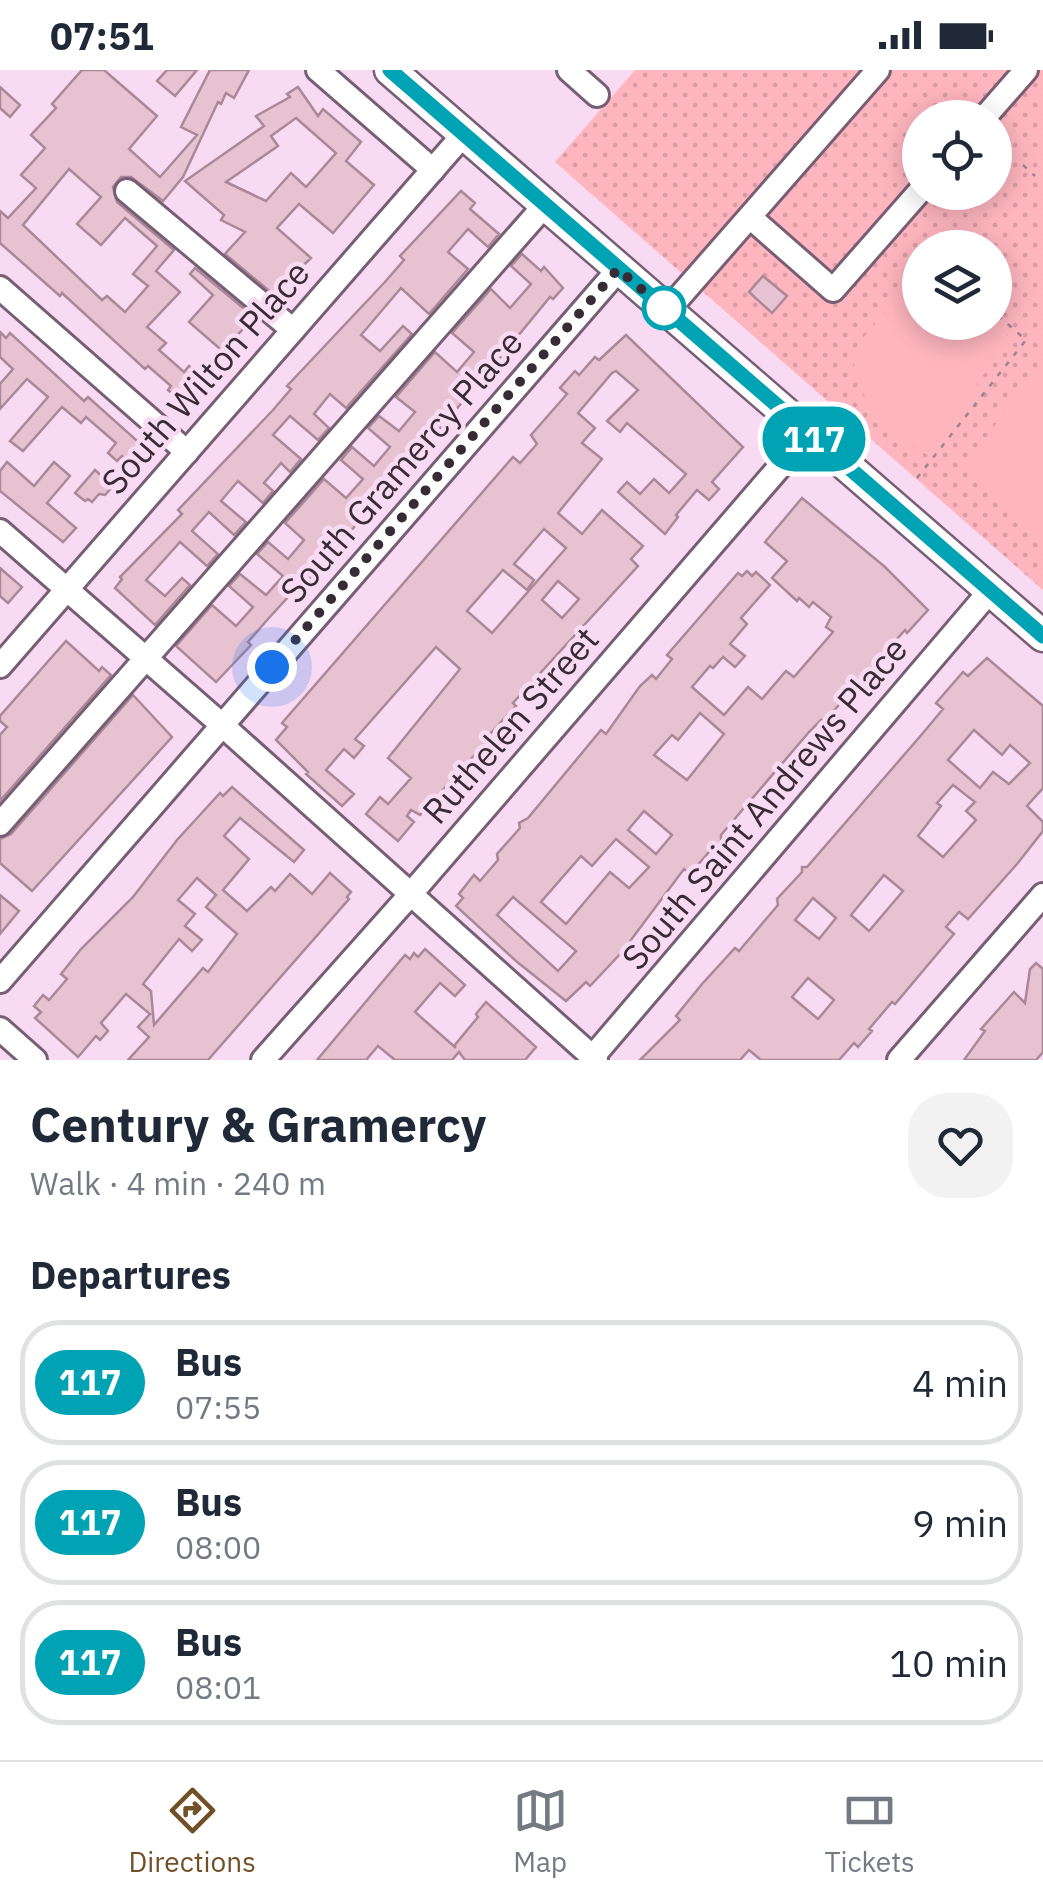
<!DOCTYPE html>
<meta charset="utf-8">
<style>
:root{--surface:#fff;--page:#f2f2f3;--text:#1f2937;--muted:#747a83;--line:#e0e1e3;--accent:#715027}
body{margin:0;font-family:"IBM Plex Sans",sans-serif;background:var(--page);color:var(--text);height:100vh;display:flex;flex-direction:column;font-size:38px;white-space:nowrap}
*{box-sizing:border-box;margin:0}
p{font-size:32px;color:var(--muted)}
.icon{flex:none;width:55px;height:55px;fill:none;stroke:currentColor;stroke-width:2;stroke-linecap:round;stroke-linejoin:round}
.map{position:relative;height:990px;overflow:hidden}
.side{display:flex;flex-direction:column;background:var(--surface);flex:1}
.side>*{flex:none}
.badge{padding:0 20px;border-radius:32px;font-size:35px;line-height:65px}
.controls{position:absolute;left:902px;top:30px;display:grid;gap:20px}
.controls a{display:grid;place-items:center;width:110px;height:110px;border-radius:50%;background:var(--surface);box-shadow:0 5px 25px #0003;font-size:50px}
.you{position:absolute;width:50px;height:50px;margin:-25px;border:8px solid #fff;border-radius:50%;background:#1a73e8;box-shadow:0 0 0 15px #1a73e833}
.map>.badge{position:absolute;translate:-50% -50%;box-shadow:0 0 0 5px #fff}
h2{padding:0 30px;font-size:38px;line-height:90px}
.round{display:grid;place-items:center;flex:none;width:105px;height:105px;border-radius:40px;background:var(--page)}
.head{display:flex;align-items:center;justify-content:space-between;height:170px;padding:0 30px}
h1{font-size:48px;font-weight:700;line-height:75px}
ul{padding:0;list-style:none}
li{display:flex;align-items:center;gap:30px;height:125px;margin:0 20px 15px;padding:0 10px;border:5px solid var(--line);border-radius:40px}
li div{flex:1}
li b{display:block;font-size:38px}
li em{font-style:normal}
li .badge{min-width:110px;font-weight:700;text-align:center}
.status{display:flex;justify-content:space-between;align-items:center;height:70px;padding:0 50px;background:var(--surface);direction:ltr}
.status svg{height:28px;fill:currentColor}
.menu{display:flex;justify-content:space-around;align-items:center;height:140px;border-top:2px solid var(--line);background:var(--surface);font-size:28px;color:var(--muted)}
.menu a{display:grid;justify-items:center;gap:5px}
.menu .on{color:var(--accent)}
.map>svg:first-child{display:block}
.green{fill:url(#green-dots);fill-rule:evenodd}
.pitch{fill:#feb5be}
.building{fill:#e7c2d1;stroke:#ab8897;stroke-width:2.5;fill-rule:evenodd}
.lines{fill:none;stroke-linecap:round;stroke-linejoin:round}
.minor-casing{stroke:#785e74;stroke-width:28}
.major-casing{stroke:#785e74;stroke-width:35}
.path{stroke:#998495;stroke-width:2.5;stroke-dasharray:5 8;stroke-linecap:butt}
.minor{stroke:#fff;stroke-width:22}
.major{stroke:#fff;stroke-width:30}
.line-casing{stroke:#fff;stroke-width:22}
.line{stroke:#00a3b4;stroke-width:15}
.walk{stroke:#372c35;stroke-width:10;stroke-dasharray:0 18}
.stop-dot{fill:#fff;stroke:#00a3b4;stroke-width:5}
.labels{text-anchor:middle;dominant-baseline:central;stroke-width:9;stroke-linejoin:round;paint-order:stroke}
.street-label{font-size:35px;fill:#372c35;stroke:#f9daf3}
</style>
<div class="status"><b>07:51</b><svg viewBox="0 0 49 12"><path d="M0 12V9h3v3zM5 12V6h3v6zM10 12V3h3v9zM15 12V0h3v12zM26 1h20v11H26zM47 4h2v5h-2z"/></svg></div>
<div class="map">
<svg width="1043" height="990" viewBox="0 0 1043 990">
<defs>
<pattern id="green-dots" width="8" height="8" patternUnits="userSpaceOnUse" patternTransform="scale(2.5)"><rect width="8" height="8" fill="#feb5be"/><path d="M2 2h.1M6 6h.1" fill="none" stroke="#da9ca4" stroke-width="1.8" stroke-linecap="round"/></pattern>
</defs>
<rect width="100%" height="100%" fill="#f9daf3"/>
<!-- green -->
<path class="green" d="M 635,0 L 1043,0 L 1043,520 L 555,92 ZM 920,48 L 995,48 L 995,122 L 920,122 ZM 920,178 L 995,178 L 995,252 L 920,252 Z"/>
<!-- pitch -->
<g class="pitch">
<path d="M 920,200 L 920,252 L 995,252 L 995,249 L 1006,259 L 1008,274 L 976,314 L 985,323 L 931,387 L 897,366 L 870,339 L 853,300 L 858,274 Z"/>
<path d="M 1043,289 L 1043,467 L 964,398 Z"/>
</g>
<!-- building -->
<g class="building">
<path d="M 82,0 L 104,0 L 157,46 L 129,79 L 160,107 L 197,65 L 181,57 L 210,0 L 249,0 L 234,28 L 226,23 L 221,34 L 218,32 L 183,107 L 163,131 L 131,107 L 121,107 L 113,117 L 117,132 L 174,180 L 156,201 L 180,222 L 147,257 L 166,273 L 159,280 L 184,302 L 189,296 L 199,305 L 194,312 L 197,315 L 182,332 L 168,320 L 171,316 L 148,296 L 145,299 L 62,223 L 60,226 L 0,173 L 0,141 L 8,148 L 36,118 L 21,105 L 45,78 L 31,65 L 56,38 L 52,34 ZM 69,99 L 101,127 L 77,154 L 101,175 L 125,148 L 157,176 L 133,204 L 148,216 L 125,242 L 107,226 L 102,230 L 23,155 Z"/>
<path d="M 167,0 L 197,0 L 175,26 L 157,11 Z"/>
<path d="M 0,17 L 20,35 L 10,47 L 0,38 Z"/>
<path d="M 298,17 L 318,46 L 323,39 L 361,72 L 346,91 L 374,115 L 333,163 L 299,134 L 277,158 L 311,188 L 273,224 L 225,184 L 245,162 L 221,150 L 224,145 L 185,111 L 264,56 L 256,46 L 290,27 L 287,24 ZM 296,48 L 336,83 L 306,117 L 291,103 L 266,131 L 226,112 L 278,76 L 271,66 Z"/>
<path d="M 461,121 L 475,133 L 470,139 L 499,164 L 488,177 L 468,159 L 448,182 L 468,199 L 429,244 L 401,218 L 361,265 L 380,281 L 403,256 L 412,264 L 346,338 L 330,324 L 314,344 L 329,358 L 318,370 L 290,346 L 273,365 L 301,389 L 290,402 L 281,393 L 264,413 L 273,421 L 263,433 L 238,411 L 221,431 L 246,452 L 234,465 L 209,442 L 192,461 L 218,484 L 207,496 L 180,472 L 146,510 L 165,526 L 182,508 L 190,515 L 155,555 L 115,518 L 122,509 L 120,507 L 182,444 L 178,440 L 273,340 L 291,319 L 287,316 L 384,213 L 404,190 L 400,186 Z"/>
<path d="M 522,184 L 541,201 L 544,197 L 563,218 L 553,229 L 550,227 L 499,289 L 489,294 L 471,315 L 474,318 L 444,354 L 379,422 L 358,445 L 362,448 L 305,514 L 302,512 L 268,549 L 248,572 L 251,575 L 216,612 L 176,576 L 212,535 L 236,556 L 253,537 L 229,516 L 240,504 L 266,525 L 283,506 L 257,484 L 268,472 L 288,489 L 304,470 L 285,453 L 324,409 L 346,428 L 363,409 L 341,390 L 352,377 L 374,396 L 390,377 L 368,358 L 379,346 L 399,361 L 415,342 L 396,327 L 435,282 L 457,302 L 474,282 L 452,263 L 491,219 L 510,238 L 531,214 L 511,196 Z"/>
<path d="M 195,198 L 254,247 L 234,269 L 238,273 L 227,285 L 189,252 L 213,225 L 190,204 Z"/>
<path d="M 763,206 L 787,226 L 772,243 L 749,222 Z"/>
<path d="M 0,262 L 6,268 L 10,263 L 84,331 L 88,327 L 144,377 L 130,393 L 122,386 L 117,391 L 108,383 L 116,373 L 86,347 L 81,353 L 62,337 L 23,381 L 10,371 L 48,327 L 27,309 L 0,339 L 0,314 L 13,299 L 0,287 Z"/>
<path d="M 626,265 L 743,377 L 712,412 L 719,419 L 709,430 L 697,420 L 676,445 L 678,447 L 665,464 L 618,422 L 627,412 L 640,424 L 654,409 L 669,423 L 686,404 L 627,353 L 620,362 L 607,351 L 638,320 L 616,301 L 612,303 L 578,343 L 595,358 L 582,373 L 602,389 L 558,443 L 582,464 L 602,440 L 643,476 L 631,489 L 638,496 L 513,633 L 516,636 L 490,664 L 490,668 L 420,745 L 411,740 L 407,746 L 414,752 L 398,771 L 366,744 L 380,727 L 388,734 L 411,708 L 388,688 L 460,599 L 436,577 L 355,669 L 364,676 L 354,688 L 344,679 L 326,700 L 354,724 L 342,736 L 306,704 L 308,702 L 276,670 L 287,657 L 282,653 L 513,387 L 520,393 L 537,374 L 531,365 L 567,324 L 560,318 L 575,301 L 579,305 L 595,287 L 599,290 ZM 544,459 L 566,478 L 492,563 L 467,541 L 503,500 L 527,520 L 534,510 L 514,494 ZM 558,511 L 579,529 L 562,548 L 542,530 Z"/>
<path d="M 7,392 L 34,416 L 54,392 L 70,406 L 47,433 L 76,458 L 63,472 L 0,421 L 0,401 Z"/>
<path d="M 95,400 L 113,416 L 105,425 L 99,424 L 92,432 L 88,429 L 85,431 L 75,423 Z"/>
<path d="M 802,428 L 885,497 L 928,540 L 907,563 L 905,560 L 823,653 L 821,650 L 809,662 L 721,765 L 721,775 L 715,775 L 690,804 L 684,799 L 622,882 L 590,916 L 586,912 L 566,931 L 516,891 L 456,836 L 463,828 L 459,824 L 474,805 L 480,811 L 498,790 L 497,784 L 520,758 L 519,753 L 528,748 L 601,660 L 606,664 L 640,616 L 652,605 L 656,609 L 672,589 L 667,585 L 738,503 L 742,506 L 747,501 L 752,506 L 756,502 L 770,515 L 741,548 L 747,554 L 730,574 L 745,586 L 735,597 L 723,587 L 713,598 L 710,596 L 692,617 L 724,645 L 748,617 L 762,629 L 786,601 L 794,607 L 833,562 L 826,557 L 831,547 L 813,532 L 809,537 L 799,528 L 797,531 L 772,508 L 787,491 L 765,472 ZM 700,643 L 724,664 L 687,710 L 654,685 L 672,665 L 678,670 ZM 644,741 L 672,765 L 656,784 L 628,760 ZM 616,769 L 649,797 L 629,818 L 610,802 L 566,854 L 541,832 L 581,786 L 592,796 ZM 513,827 L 576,881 L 558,901 L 497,845 Z"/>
<path d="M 0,498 L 22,517 L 8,533 L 0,526 Z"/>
<path d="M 66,571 L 99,601 L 102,597 L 111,605 L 0,731 L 0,665 L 7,657 L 0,651 L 0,646 Z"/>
<path d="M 987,588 L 1043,636 L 1043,718 L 1027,736 L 1043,752 L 1043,761 L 1017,794 L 968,849 L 959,842 L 946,857 L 954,864 L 895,934 L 892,932 L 869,959 L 872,961 L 858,977 L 854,973 L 839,990 L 761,990 L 749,980 L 740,990 L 640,990 L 680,950 L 676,946 L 702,914 L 735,878 L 739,881 L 778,835 L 777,829 L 802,802 L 802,797 L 807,797 L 923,663 L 943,639 L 936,633 L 963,602 L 968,606 ZM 974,660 L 1002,685 L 1010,675 L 1030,693 L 1009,714 L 993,702 L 980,718 L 948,690 ZM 953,715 L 975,732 L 966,741 L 976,750 L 943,787 L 918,766 L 941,736 L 937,733 ZM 884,805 L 903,821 L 869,861 L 851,845 ZM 813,828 L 836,848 L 819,869 L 795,850 ZM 808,908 L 834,930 L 818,949 L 792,927 Z"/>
<path d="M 133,625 L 172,667 L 32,821 L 0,793 L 0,769 L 11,764 Z"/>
<path d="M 232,717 L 304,780 L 294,792 L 240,748 L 224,766 L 249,789 L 223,820 L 247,841 L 271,817 L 275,821 L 290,804 L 312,824 L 330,803 L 351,822 L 347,827 L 349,829 L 208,990 L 128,990 L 149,967 L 138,957 L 150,944 L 126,924 L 101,953 L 108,961 L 100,970 L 96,966 L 78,987 L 35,948 L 41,942 L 34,936 L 43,925 L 49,930 L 67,909 L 61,904 L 81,879 L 133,827 L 177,770 L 220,723 L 223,726 ZM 197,808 L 216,825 L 206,837 L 237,864 L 208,902 L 203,898 L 154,955 L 151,921 L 143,914 L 179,869 L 192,881 L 202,870 L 185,856 L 195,844 L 178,830 Z"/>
<path d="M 0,825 L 19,841 L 0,864 Z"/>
<path d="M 425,879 L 465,915 L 455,926 L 440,913 L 415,942 L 456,978 L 454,976 L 478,947 L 476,944 L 486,932 L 536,977 L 525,990 L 465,990 L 459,982 L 452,990 L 395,990 L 378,976 L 366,990 L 317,990 L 405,885 L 410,889 L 414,883 L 418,887 Z"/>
<path d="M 1036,893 L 1043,899 L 1043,982 L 1036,990 L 964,990 L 985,961 L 981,959 L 1014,922 L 1025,933 L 1030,899 Z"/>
</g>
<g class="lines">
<!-- minor casing -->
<g class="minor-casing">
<g id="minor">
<path d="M 318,0 L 433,100"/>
<path d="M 569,0 L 597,25"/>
<path d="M 984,48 L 1026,0"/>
<path d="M 127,121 L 293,260"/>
<path d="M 750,147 L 833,220 L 920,121"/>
<path d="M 0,218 L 187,382"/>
<path d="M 667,241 L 878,0"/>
<path d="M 0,461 L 222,655 L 596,990"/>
<path d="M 0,596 L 464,64"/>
<path d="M 0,754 L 545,135"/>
<path d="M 0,911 L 619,199"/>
<path d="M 0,959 L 35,990"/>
<path d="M 263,990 L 409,826 L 808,364"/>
<path d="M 590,990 L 990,521"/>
<path d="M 899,990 L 1043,825"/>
</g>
</g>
<!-- major casing -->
<g class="major-casing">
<path id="major" d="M 390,0 L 1043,566"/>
</g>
<!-- path -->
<g class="path">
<path d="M 1023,95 L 1035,106"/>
<path d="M 917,408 L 1026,270 L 995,243"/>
</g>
<!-- minor -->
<use href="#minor" class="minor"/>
<!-- major -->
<use href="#major" class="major"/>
</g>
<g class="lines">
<!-- line casing -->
<g class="line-casing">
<path id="line" d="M 390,0 L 1043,566"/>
</g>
<!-- line -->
<use href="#line" class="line"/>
<!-- walk -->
<path class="walk" d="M 272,597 L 618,199 L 667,241 L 664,238"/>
</g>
<!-- markers -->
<circle class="stop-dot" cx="664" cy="238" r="20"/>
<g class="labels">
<!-- street labels -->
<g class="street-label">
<text transform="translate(205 307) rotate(-49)">South Wilton Place</text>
<text transform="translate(401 396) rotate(-49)">South Gramercy Place</text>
<text transform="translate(510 655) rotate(-49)">Ruthelen Street</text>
<text transform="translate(764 733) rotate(-50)">South Saint Andrews Place</text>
</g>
</g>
</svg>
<div class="controls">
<a><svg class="icon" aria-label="locate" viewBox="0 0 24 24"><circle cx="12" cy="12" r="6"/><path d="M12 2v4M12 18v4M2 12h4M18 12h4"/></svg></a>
<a><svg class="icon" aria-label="layers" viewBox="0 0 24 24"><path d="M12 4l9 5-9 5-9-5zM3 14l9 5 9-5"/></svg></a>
</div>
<div class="you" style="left:272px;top:597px"></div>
<b class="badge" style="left:814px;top:369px;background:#00a3b4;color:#fff">117</b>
</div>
<section class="side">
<div class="head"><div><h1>Century &amp; Gramercy</h1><p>Walk · 4 min · 240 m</p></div><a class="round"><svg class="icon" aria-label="heart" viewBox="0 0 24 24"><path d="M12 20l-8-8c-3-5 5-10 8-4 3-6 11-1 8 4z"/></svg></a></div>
<h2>Departures</h2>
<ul>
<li><span class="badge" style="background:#00a3b4;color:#fff">117</span><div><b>Bus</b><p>07:55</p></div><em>4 min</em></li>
<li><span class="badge" style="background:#00a3b4;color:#fff">117</span><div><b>Bus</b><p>08:00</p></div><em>9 min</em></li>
<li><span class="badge" style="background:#00a3b4;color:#fff">117</span><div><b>Bus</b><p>08:01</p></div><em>10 min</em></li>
</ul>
</section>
<nav class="menu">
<a class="on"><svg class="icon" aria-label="directions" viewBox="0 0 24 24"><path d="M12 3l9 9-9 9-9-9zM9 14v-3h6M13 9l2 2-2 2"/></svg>Directions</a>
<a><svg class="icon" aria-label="map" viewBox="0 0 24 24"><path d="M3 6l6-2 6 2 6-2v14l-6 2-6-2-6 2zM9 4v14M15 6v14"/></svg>Map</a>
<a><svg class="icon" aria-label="tickets" viewBox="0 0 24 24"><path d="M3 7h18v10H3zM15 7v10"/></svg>Tickets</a>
</nav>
